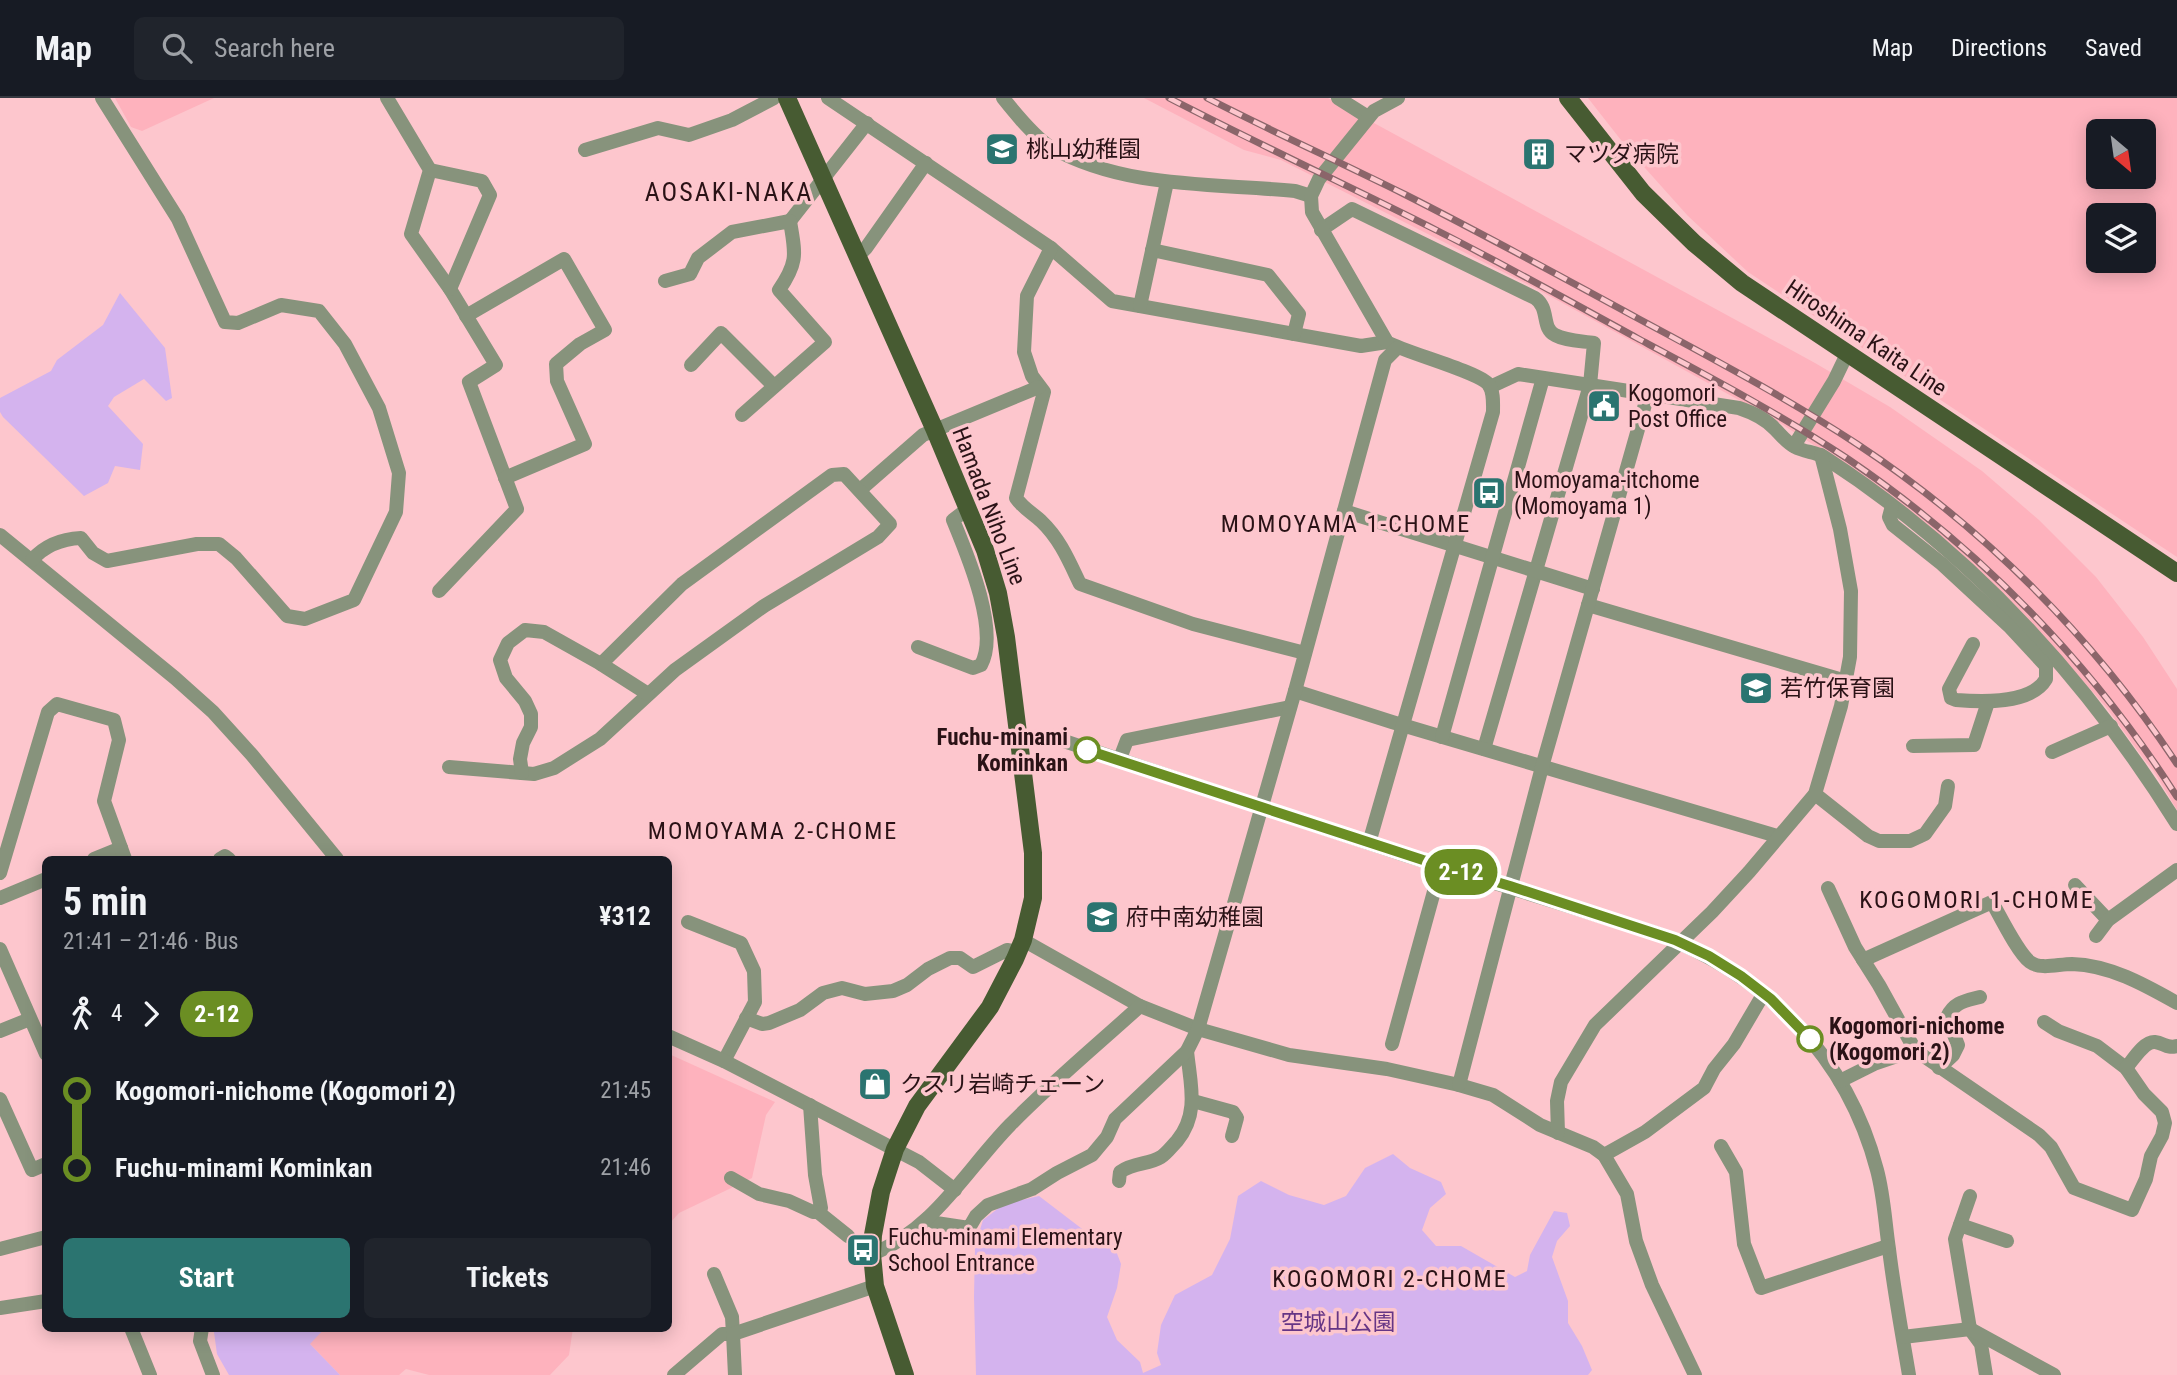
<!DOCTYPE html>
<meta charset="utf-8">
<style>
:root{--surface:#171b24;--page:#20242c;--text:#f1f3f6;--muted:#9ea1a6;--line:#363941;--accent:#2b7470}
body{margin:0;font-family:"Roboto Condensed","Noto Sans JP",sans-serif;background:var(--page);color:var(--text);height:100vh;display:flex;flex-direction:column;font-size:26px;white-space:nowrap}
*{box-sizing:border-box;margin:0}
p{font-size:23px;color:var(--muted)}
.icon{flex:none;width:38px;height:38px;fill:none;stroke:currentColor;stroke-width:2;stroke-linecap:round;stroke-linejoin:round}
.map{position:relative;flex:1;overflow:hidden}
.details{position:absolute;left:42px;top:758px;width:630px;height:476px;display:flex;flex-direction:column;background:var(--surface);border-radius:10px;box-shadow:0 4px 18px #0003}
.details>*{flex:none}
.badge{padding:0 14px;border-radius:23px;font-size:24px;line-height:46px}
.needle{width:46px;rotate:151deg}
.controls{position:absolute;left:2086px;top:21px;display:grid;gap:14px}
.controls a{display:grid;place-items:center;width:70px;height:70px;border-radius:10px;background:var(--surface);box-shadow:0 4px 18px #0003;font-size:35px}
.map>.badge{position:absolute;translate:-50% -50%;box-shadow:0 0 0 4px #fff}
.legs{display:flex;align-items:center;gap:10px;height:77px;padding:0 21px;font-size:23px}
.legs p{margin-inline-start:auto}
.summary{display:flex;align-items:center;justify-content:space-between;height:119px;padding:0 21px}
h1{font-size:38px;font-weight:700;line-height:52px}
.button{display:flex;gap:14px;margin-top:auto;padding:14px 21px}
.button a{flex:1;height:80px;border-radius:10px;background:var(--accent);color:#fff;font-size:28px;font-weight:700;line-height:80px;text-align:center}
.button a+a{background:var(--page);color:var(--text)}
ul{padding:0 21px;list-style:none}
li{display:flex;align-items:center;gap:24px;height:77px;font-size:26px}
li i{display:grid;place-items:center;width:10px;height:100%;margin:0 9px;background:currentColor}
li i::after{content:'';width:18px;height:18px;margin:-9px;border:5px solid;border-radius:50%;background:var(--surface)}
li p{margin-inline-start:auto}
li:first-child i{background:linear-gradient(#0000 50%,currentColor 0)}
li:last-child i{background:linear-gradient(currentColor 50%,#0000 0)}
header{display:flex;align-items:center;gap:42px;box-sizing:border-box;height:98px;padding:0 35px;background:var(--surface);border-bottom:2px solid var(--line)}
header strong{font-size:33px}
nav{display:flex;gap:38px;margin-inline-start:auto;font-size:24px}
.search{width:490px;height:63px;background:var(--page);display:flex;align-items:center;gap:18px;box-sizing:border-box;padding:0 24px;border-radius:10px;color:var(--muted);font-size:26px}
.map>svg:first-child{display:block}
.built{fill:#feb2bd;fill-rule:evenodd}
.green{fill:#d4b3ee}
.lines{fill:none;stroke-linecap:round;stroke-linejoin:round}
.minor{stroke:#87937c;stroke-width:14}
.major{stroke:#475b32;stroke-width:18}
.rail-casing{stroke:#8b656a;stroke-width:7}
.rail{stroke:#fdc6cd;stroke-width:4.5;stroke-dasharray:13;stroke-linecap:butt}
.line-1-casing{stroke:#fff;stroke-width:16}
.line-1{stroke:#6b8e23;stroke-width:10}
.stop-1-dot{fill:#fff;stroke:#6b8e23;stroke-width:3.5}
.labels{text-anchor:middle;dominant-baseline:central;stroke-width:7;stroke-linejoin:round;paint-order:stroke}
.poi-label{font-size:23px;fill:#2a1216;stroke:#fdc6cd;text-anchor:start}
.street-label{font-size:23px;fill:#2a1216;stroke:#fdc6cd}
.stop-label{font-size:23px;font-weight:bold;fill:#2a1216;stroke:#fdc6cd;text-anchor:end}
.park-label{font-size:23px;fill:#663585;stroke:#fdc6cd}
.neighbourhood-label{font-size:24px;letter-spacing:2px;fill:#2a1216;stroke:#fdc6cd}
.quarter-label{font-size:26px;letter-spacing:2px;fill:#2a1216;stroke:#fdc6cd}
</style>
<header>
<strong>Map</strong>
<div class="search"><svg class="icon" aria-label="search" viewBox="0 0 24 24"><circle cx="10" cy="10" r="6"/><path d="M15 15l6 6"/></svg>Search here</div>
<nav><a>Map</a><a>Directions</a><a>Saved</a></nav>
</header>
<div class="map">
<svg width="2177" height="1277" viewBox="0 0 2177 1277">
<rect width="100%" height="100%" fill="#fdc6cd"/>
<!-- built -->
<g class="built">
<path d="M 115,0 L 214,0 L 142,33 L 131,29 Z"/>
<path d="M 1144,0 L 1328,0 L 1815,265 L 1890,309 L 1982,373 L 2039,422 L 2096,479 L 2143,539 L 2177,591 L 2177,712 L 2153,672 L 2146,664 L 2106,609 L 2038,532 L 1840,364 L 1777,323 L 1537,191 L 1281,62 L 1244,52 Z"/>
<path d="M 1588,0 L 2177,0 L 2177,459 L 1748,174 L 1688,118 L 1628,51 ZM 2144,33 L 2144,79 L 2098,79 L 2098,33 ZM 2144,117 L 2144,163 L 2098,163 L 2098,117 Z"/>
<path d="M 669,956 L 775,1004 L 766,1017 L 752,1080 L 679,1115 L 669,1126 Z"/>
<path d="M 325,1230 L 573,1230 L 569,1257 L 550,1277 L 429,1277 L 406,1271 L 399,1277 L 340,1277 L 309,1245 Z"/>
</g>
<!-- green -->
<g class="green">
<path d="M 120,195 L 165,250 L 172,300 L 166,303 L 144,281 L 114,299 L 108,308 L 143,346 L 140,372 L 115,368 L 108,385 L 84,398 L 3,319 L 0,314 L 0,300 L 51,273 L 57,262 L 103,227 Z"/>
<path d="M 1393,1056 L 1410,1070 L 1441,1084 L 1446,1096 L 1430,1110 L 1422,1132 L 1436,1148 L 1461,1148 L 1515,1179 L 1527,1173 L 1530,1157 L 1554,1113 L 1567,1115 L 1570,1128 L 1557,1143 L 1552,1159 L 1568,1203 L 1568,1225 L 1582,1248 L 1592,1272 L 1588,1277 L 976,1277 L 974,1199 L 975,1148 L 983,1122 L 1004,1106 L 1039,1098 L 1094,1140 L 1113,1145 L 1121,1166 L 1117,1190 L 1107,1219 L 1117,1242 L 1140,1264 L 1143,1275 L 1161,1267 L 1157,1255 L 1161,1227 L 1175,1197 L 1212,1177 L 1230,1141 L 1238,1098 L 1261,1083 L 1289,1097 L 1324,1107 L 1346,1098 L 1365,1070 Z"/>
<path d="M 218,1230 L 325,1230 L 310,1246 L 340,1277 L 229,1277 L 217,1256 L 214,1234 Z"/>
</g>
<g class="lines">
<!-- minor -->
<g class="minor">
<path d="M 387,0 L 430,72 L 411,136 L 450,191 L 496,267 L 469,284 L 517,411 L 439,493"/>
<path d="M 828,0 L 1051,150 L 1112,203 L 1361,248 L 1387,244"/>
<path d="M 1003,0 C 1015,15 1035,40 1052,50 C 1126,91 1213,85 1295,93 L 1311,98"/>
<path d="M 1338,0 L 1368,19"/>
<path d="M 585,52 L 658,30 L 689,37 L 732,22 L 774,0"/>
<path d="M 430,72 L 482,83 L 490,97 L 450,191"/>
<path d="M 790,123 L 867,25"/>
<path d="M 1321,132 L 1352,111 L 1535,200 C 1550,210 1541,230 1555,237 C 1566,243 1582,243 1594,245 L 1590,287 L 1484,651"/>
<path d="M 1051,150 L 1027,198 L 1024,254 L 1032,278 L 1044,294 L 1016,400 C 1023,410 1032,415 1041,423 C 1060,441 1069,463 1080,486 L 1193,526 L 1305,555"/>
<path d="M 1152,152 L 1268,177 L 1299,216 L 1294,236"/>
<path d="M 857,159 L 866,150 L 926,65"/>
<path d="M 665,183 L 690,176 L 698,160 L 732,134 L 790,123 C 795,155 799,163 779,192 L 825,244 L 742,317"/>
<path d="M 1140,208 L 1167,84"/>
<path d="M 466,218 L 564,161 L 605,232 L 580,246 L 556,266 L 557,283 L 585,346 L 505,380"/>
<path d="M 691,267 L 721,235 L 774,288"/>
<path d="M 1490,289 L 1518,276 L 1739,310 C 1751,314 1766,321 1775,331 C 1782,338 1786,344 1795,349 C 1804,354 1816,354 1824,359 C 1969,453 2086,580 2177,726"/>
<path d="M 1794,348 L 1834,283 L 1847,256"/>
<path d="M 860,392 L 923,337 L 1039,289"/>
<path d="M 1892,408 L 1889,419 L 1893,427 L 1942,466 L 2009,528 L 2046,568 L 2046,581 C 2031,607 1981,604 1956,602 L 1951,600 L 1949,591 L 1973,546"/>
<path d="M 1344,413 L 1593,491"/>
<path d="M 0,437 L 175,580 L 213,614 L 252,657 L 337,761"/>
<path d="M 32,462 C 45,447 61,441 81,440 L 93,455 L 107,463 L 197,446 L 219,446 L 236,460 L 287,518 L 305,521 L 354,502 L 396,414 L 399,375 L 379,310 L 345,246 L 319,213 L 281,207 L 238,225 L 225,224 L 178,121 L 102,0"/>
<path d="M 1588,507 L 1846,583"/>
<path d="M 918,549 L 973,570 L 981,567 C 1000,533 967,456 953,422 L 969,410"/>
<path d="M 1295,593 L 1392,624 L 1777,738"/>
<path d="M 1442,639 L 1543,280"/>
<path d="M 1020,642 L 1052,639 L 1405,757 L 1658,836 C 1766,878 1847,957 1877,1072 C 1884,1098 1885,1124 1889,1151 C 1894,1193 1902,1235 1909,1277"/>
<path d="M 1913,648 L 1974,647 L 1988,604"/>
<path d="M 2052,654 L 2111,628"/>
<path d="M 1119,663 L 1127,642 L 1290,609"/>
<path d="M 449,669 L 534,676 L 554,670 L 600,641 L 675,572 L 764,508 L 878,439 L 890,426 L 844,376 L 832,377 L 682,486 L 601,566"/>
<path d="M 522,675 L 520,661 L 523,645 L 531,629 L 531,616 L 525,603 L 506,580 L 500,562 L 508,545 L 525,532 L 544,534 L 601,566 L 648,596"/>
<path d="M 1815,696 L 1868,738 L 1879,743 L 1910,743 L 1925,736 L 1945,708 L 1948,688"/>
<path d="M 1369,745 L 1493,314 C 1493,305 1494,295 1489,287 C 1480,274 1406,255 1387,244 L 1312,114 L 1311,98 L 1319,81 L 1374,13 L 1398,0"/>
<path d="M 94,761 L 121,750"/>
<path d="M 220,761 L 225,758 L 229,761"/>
<path d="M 0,775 L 48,614 L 57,606 L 114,622 L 119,642 L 104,703 L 125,761"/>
<path d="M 2075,787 L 2108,822"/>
<path d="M 1828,790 L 1855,849 L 1879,887 L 1915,952 L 2039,1037 L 2051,1049 L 2074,1090 L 2132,1112 L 2146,1081 L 2151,1058 L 2162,1038 L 2165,1025 L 2162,1014 L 2144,996 L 2126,970 L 2097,948 L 2058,933 L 2044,924"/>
<path d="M 0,800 L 46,781"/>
<path d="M 688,824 L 741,845 L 754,873 L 755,904 L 724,963"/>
<path d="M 2096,838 L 2108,822 L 2177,772"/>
<path d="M 1023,842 L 1140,908 L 1198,931 L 1289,957 L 1387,971 L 1459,987 L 1493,997 L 1540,1027 L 1593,1049 L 1604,1057 L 1627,1096 L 1636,1143 L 1652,1187 L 1695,1277"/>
<path d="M 0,851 L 46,956"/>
<path d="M 1863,862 L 1992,804 C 2000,818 2018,855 2030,864 C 2041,872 2058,866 2072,866 C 2110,867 2145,887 2177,905"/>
<path d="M 746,920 L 762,926 L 769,925 L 800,912 L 823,895 L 842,890 L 865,896 L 893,893 L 907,887 L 928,871 L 950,860 L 960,860 L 973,869 L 1007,852 L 1019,854"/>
<path d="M 0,933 L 30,921"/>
<path d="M 668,938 L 724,963 L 919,1064 L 955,1092"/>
<path d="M 1392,946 L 1441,768"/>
<path d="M 1939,970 L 1953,957 L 1958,947 L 1947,919 C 1954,904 1965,903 1980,899"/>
<path d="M 2126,970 C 2133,962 2144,943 2155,944 C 2164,945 2167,951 2177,948"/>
<path d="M 1840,983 L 1874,966 L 1915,952"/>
<path d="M 1459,987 L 1542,669 L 1648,296"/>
<path d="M 0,1001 L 32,1072 L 46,1066"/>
<path d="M 1193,1003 L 1233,1014 L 1237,1020 L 1232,1038"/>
<path d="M 1558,1035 L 1557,1003 L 1561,984 L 1595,927 L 1712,814 L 1749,774 L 1815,696 L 1841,608 L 1850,559 L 1851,493 L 1840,431 L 1821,357"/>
<path d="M 1721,1048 L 1736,1074 L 1744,1146 L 1761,1190 L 1888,1148"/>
<path d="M 1604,1057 L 1645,1034 L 1704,990 L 1714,971 L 1734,946 L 1764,895"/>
<path d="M 731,1080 L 759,1096 L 789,1103 L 813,1114 L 818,1114 L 821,1110 L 815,1077 L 810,1007"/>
<path d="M 1119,1083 L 1120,1074 C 1135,1064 1148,1067 1161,1059 C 1167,1055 1172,1048 1177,1043 C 1200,1015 1190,985 1187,953"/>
<path d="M 1970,1098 L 1955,1141 L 1970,1231 L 1981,1246 L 1986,1277"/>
<path d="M 818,1114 L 848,1138"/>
<path d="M 928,1120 L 936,1125 L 969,1130 L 976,1118 L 988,1107 L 1032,1091 L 1057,1075 L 1092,1057 L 1107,1039 L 1115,1021 L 1187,953 L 1198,931 L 1295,593 L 1385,262 L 1397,250"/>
<path d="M 1960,1127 L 2007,1143"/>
<path d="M 0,1151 L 46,1139"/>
<path d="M 872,1156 C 934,1132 966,1072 1010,1027 C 1051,985 1097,947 1140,908"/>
<path d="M 0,1210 L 46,1203"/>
<path d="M 131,1230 L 150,1277"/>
<path d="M 202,1230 L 200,1243 L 213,1277"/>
<path d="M 1903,1239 L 1970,1231 L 2054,1277"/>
<path d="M 674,1277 L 722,1236 L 733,1236 L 732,1219 L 714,1176"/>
<path d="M 735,1277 L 733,1236 L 875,1188"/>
</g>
<!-- major -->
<g class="major">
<path d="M 787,0 L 934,330 L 985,452 L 998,495 L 1006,539 L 1033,755 L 1033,800 L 1023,842 L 1015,861 L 990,909 L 917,1008 L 895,1051 L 881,1094 L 873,1137 L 872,1156 L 875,1188 L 905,1277"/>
<path d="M 1568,0 L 1643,95 L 1694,145 L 1742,185 L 2177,475"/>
</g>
<!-- rail casing -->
<g class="rail-casing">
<g id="rail">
<path d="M 1169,0 C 1258,46 1349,88 1438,133 C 1505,167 1571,204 1637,240 C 1708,278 1780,316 1848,361 C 1979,450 2092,565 2177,699"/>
<path d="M 1207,0 C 1273,34 1340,64 1406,97 C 1485,137 1562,179 1639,221 C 1713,261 1787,300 1857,346 C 1983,429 2094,540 2177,666"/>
</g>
</g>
<!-- rail -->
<use href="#rail" class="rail"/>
</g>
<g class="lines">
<!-- line-1 casing -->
<g class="line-1-casing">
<path id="line-1" d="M 1087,652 L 1423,762 L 1510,788 L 1675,842 L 1709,858 L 1741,878 L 1771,901 L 1810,941"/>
</g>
<!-- line-1 -->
<use href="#line-1" class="line-1"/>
</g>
<!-- icons -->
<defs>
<g id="school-square" transform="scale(1.75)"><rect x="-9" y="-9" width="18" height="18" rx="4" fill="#2b7470" stroke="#fdc6cd"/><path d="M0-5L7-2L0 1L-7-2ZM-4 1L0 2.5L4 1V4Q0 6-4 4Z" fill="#fff"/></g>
<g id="building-square" transform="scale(1.75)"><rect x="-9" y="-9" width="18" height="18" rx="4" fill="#2b7470" stroke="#fdc6cd"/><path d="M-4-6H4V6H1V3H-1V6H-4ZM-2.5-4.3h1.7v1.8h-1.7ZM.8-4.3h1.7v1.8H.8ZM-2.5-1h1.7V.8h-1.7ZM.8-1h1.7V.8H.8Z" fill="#fff"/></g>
<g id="civic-square" transform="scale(1.75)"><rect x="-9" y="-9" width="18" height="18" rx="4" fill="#2b7470" stroke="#fdc6cd"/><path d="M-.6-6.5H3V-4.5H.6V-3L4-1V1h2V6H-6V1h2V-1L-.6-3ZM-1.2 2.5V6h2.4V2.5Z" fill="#fff"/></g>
<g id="bus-square" transform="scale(1.75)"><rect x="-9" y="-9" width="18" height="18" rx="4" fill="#2b7470" stroke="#fdc6cd"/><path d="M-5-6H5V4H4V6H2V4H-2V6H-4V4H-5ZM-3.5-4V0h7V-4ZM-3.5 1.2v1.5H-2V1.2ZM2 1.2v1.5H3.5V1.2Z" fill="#fff"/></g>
<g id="shop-square" transform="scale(1.75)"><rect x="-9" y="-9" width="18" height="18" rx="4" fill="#2b7470" stroke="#fdc6cd"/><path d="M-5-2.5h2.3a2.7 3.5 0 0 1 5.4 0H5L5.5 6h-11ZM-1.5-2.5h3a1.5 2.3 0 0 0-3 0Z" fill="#fff"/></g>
</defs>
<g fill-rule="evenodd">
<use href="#school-square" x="1002" y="51"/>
<use href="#building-square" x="1539" y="56"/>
<use href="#civic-square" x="1604" y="308"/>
<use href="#bus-square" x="1489" y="395"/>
<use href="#school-square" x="1756" y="590"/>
<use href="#school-square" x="1102" y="819"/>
<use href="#shop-square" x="875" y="986"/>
<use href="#bus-square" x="863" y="1152"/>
</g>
<!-- markers -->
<g class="stop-1-dot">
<circle cx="1087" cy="652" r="12"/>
<circle cx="1810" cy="941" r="12"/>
</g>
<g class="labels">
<!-- poi labels -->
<g class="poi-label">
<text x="1026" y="51">桃山幼稚園</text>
<text x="1564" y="56">マツダ病院</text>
<text x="1628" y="295">Kogomori<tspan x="1628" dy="26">Post Office</tspan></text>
<text x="1514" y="382">Momoyama-itchome<tspan x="1514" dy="26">(Momoyama 1)</tspan></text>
<text x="1780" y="590">若竹保育園</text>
<text x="1126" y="819">府中南幼稚園</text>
<text x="900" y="986">クスリ岩崎チェーン</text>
<text x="888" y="1139">Fuchu-minami Elementary<tspan x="888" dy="26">School Entrance</tspan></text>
</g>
<!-- street labels -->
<g class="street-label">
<text transform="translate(1866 240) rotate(34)">Hiroshima Kaita Line</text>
<text transform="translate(989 408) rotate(69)">Hamada Niho Line</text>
</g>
<!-- stop labels -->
<g class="stop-label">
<text x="1068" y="639">Fuchu-minami<tspan x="1068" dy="26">Kominkan</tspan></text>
<text x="1829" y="928" text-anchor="start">Kogomori-nichome<tspan x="1829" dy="26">(Kogomori 2)</tspan></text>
</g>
<!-- park labels -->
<g class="park-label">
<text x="1338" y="1224">空城山公園</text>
</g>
<!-- neighbourhood labels -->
<g class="neighbourhood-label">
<text x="1346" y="426">MOMOYAMA 1-CHOME</text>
<text x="773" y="733">MOMOYAMA 2-CHOME</text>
<text x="1977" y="802">KOGOMORI 1-CHOME</text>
<text x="1390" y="1181">KOGOMORI 2-CHOME</text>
</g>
<!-- quarter labels -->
<g class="quarter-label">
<text x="729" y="94">AOSAKI-NAKA</text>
</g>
</g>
</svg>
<div class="controls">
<a><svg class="needle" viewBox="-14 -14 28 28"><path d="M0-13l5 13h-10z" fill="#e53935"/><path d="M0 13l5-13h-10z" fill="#9ea1a6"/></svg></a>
<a><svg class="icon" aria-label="layers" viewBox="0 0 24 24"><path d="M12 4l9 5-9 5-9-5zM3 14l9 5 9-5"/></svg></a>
</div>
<b class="badge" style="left:1461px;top:774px;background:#6b8e23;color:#fff">2-12</b>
<section class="details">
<div class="summary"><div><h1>5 min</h1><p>21:41 – 21:46 · Bus</p></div><b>¥312</b></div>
<div class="legs"><svg class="icon" aria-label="walk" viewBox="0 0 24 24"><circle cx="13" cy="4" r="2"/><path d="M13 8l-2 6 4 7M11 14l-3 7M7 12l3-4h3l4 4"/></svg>4<svg class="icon" aria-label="forward" viewBox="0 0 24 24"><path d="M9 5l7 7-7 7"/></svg><b class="badge" style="background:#6b8e23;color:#fff">2-12</b></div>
<ul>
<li><i style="color:#6b8e23"></i><b>Kogomori-nichome (Kogomori 2)</b><p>21:45</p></li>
<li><i style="color:#6b8e23"></i><b>Fuchu-minami Kominkan</b><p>21:46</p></li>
</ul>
<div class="button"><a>Start</a><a>Tickets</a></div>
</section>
</div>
